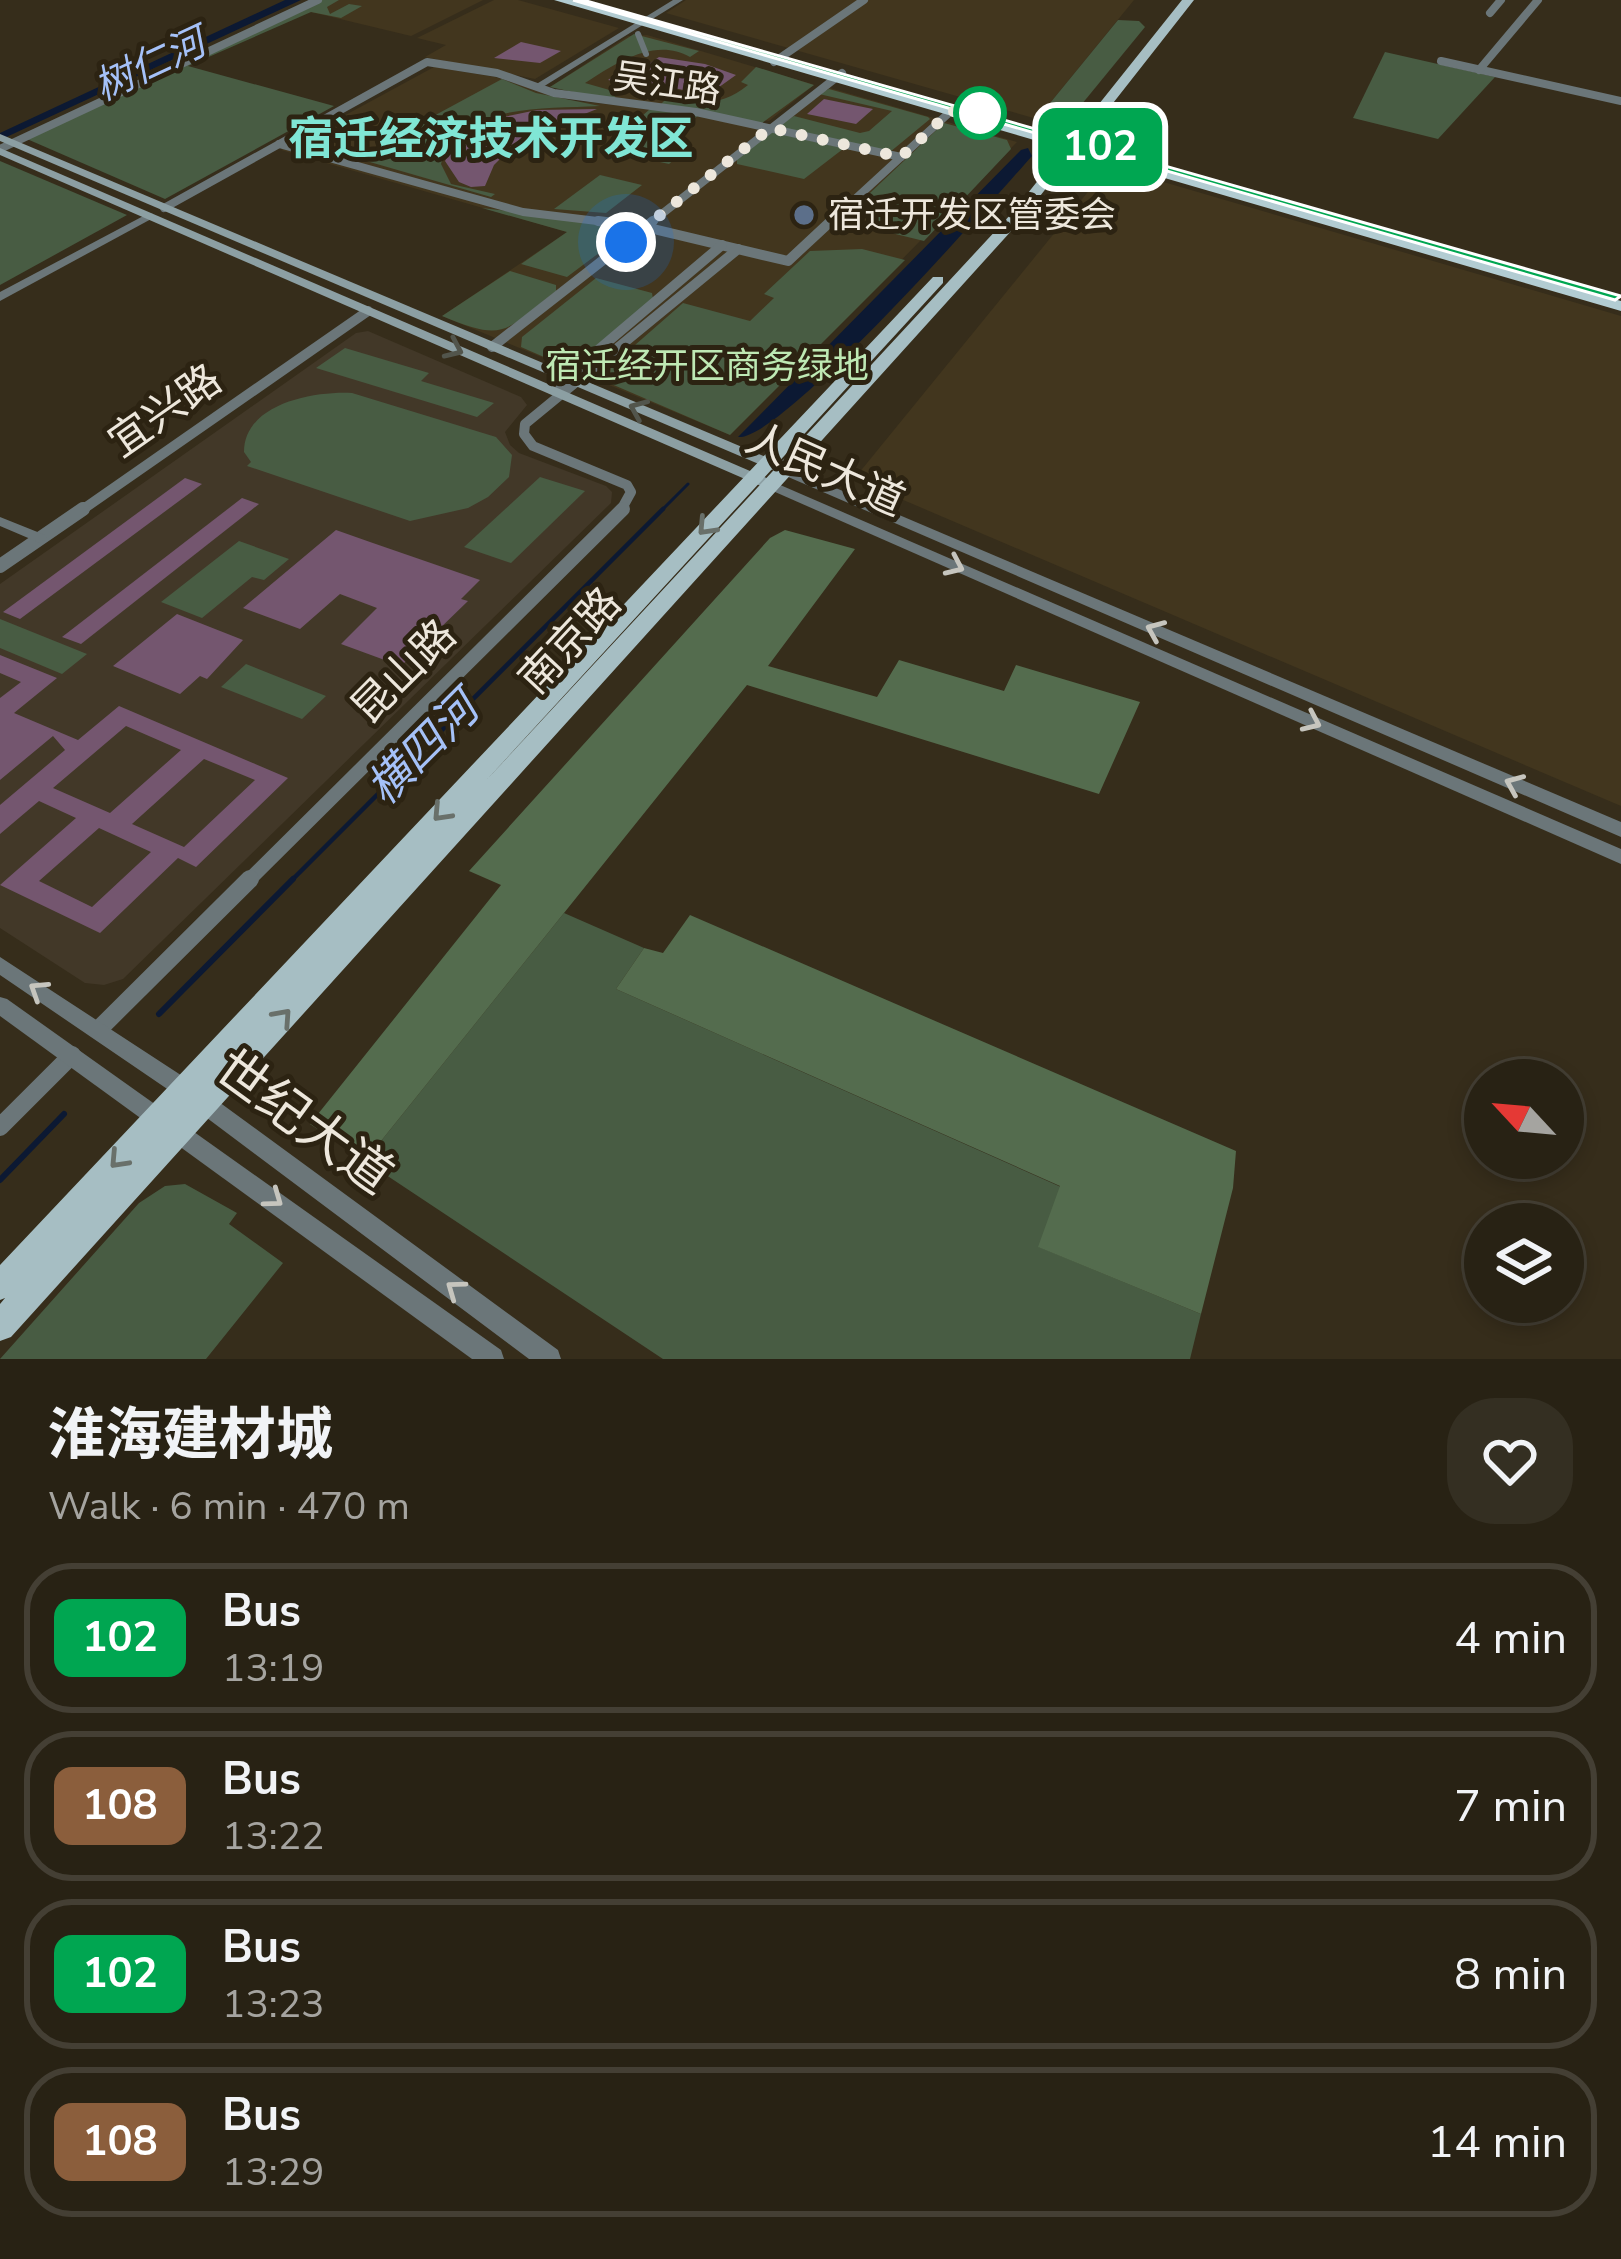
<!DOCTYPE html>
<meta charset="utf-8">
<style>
:root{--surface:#282214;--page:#342f22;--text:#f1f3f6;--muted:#a5a4a0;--line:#443f34}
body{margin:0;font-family:"Nunito Sans","Noto Sans SC",sans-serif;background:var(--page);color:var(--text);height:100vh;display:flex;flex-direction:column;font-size:45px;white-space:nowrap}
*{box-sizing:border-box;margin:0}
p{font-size:39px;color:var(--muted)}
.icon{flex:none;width:66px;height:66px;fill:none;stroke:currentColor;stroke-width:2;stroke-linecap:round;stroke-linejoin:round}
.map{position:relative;height:1359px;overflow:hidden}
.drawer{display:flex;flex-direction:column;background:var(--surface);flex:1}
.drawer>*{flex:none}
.badge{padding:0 24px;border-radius:18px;font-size:42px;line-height:78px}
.needle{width:78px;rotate:296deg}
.buttons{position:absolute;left:1464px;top:1059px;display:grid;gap:24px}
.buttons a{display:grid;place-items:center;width:120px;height:120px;border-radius:50%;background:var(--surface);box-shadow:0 6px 18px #0003,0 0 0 3px var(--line);font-size:60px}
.you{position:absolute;width:60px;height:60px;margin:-30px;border:9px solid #fff;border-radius:50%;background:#1a73e8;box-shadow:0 0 0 18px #1a73e833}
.map>.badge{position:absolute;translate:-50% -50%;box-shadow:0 0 0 6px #fff}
.round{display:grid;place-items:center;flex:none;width:126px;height:126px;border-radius:48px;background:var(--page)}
.headline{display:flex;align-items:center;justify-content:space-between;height:204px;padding:0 48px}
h1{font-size:57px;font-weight:700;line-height:90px}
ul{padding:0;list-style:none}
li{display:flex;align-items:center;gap:36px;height:150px;margin:0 24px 18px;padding:0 24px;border:6px solid var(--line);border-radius:48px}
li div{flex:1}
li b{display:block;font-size:45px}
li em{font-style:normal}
li .badge{min-width:132px;font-weight:700;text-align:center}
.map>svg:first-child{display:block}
.built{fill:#42361e}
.education{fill:#423828}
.green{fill:#485c43}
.forest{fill:#546c4e}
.water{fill:#0c1933}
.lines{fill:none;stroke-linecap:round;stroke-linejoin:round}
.stream-far2{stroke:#0c1933;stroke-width:3}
.stream-far1{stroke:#0c1933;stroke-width:4.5}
.stream{stroke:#0c1933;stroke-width:6}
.building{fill:#74566f;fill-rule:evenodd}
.pedestrian{stroke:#6b7679;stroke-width:6}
.minor-far3{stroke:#6b7679;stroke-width:8}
.minor-far2{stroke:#6b7679;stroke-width:10}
.minor-far1{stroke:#6b7679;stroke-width:14}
.minor{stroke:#6b7679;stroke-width:18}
.tertiary{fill:#6b7679;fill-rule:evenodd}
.secondary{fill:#8c9fa3;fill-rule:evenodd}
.primary{fill:#a6bec3;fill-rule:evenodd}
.trunk{fill:#b2ccd2;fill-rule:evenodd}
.oneway{stroke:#52554c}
.oneway2{stroke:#69706a}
.oneway3{stroke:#c6c5be}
.line{fill:#00a651;stroke:#fff;stroke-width:3}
.walk{stroke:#ede7dc;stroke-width:12;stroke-dasharray:0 21.6}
.stop-dot{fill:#fff;stroke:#00a651;stroke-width:6}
.service-dot{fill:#5c6f8a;stroke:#2c2312;stroke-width:4.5}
.labels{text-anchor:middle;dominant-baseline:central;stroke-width:10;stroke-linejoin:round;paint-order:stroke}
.far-street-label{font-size:36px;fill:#ede7dc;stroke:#2c2312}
.far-poi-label{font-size:36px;fill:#ede7dc;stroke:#2c2312;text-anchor:start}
.far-park-label{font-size:36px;fill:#bee9b4;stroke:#2c2312}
.far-water-label{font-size:39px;font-style:italic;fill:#a5c1f8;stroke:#2c2312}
.street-label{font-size:42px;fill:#ede7dc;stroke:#2c2312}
.far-district-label{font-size:45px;font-weight:bold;fill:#80e6d5;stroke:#2c2312}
.water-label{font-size:45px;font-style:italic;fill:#a5c1f8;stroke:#2c2312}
.near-street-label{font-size:51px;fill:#ede7dc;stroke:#2c2312}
</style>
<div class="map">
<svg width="1621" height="1359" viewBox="0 0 1621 1359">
<rect width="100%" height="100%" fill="#362d1b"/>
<!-- built -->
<g class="built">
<path d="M 336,0 L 483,0 L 411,36 L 311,12 Z"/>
<path d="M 494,0 L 518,0 L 619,28 L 535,79 L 425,57 L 446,45 L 417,38 Z"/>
<path d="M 686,0 L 1134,0 L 1037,119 L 666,13 Z"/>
<path d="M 647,35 L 812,84 L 814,85 L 769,121 L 550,87 L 628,36 Z"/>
<path d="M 434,67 L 495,77 L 568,100 L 686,113 L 769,131 L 830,88 L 1017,142 L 730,435 L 442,316 L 567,232 L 281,150 Z"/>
<path d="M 1109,166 L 1621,316 L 1621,806 L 854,479 Z"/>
</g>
<!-- education -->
<path class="education" d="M 368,331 L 521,397 L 527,405 L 505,432 L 510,445 L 519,453 L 606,486 L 612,492 L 611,503 L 123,979 L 104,985 L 85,983 L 0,928 L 0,584 L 356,333 Z"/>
<!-- green -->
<g class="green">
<path d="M 322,0 L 339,0 L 327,7 L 330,14 L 349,4 L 362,6 L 341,18 L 311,12 L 188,66 L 334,106 L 165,199 L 27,139 Z"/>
<path d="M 1118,20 L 1139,21 L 1145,27 L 1068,121 L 1037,119 Z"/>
<path d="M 634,34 L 699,51 L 690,57 C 656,37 617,62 585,83 L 620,93 L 610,100 L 550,87 Z"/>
<path d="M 1385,52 L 1495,77 L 1438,139 L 1353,118 Z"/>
<path d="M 756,67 L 814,85 L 762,123 L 661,104 L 667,98 C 699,104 721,107 748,85 L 741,82 Z"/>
<path d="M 502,79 L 536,93 L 600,106 C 547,109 493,104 448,140 L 441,164 L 451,184 L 495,194 L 491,197 L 356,158 Z"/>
<path d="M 829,89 L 928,117 L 930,119 L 890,152 L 776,128 L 794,116 L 860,133 L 869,131 L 892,111 L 819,94 Z"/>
<path d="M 650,109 L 699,115 L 658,146 L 661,153 L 677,157 L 669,164 L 628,155 L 663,129 L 635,122 Z"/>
<path d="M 944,123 L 1007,140 L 1011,149 L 924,241 L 879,230 L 867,216 L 852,210 Z"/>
<path d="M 772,132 L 843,148 L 843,149 L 804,179 L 737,164 L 737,158 Z"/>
<path d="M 0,161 L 127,215 L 0,285 Z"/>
<path d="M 600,175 L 642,185 L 606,213 L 554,209 Z"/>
<path d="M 482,208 L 635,226 L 567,277 L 521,264 L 567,232 Z"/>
<path d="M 862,249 L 905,260 L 730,435 L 609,383 L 611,366 L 683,303 L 750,321 L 774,298 L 764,294 L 810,251 Z"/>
<path d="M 510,271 L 556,285 L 556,291 C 504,331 507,343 442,316 Z"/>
<path d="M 596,278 L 652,293 L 653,299 L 569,368 L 521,347 L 522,337 Z"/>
<path d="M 345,348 L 429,373 L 421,381 L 494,403 L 477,417 L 316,368 Z"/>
<path d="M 352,393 L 496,437 L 512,455 L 509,477 L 488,497 L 468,508 L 410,521 L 247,466 L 251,462 L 244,452 C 244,404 313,391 352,393 Z"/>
<path d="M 540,477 L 585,491 L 511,563 L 464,547 Z"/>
<path d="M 239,541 L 289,559 L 264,580 L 252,577 L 202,618 L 161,602 Z"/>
<path d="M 0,619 L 87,654 L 62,674 L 0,648 Z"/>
<path d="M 246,664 L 326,696 L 302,719 L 221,687 Z"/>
<path d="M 564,913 L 644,948 L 616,989 L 1061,1187 L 1039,1247 L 1201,1314 L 1190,1359 L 663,1359 L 365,1161 Z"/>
<path d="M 185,1184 L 237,1213 L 229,1224 L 283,1263 L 206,1359 L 0,1359 L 139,1203 L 165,1186 Z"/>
</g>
<!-- forest -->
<g class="forest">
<path d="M 785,530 L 855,549 L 768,666 L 877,697 L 899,660 L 1004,691 L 1016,665 L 1140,702 L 1099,794 L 747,685 L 365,1161 L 310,1124 L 501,885 L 469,871 L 770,538 Z"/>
<path d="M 690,915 L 1236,1151 L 1233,1188 L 1201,1314 L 1038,1247 L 1060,1186 L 616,989 L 644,948 L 663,953 Z"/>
</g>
<!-- water -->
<g class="water">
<path d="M 285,0 L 301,0 L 0,140 L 0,133 Z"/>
<path d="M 1028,148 L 1032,156 C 993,200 781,442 738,437 L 1021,150 Z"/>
</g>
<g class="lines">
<!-- stream-far2 -->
<path class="stream-far2" d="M 660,512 L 688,484"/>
<!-- stream-far1 -->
<path class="stream-far1" d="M 290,882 L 663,509"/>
<!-- stream -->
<g class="stream">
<path d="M 159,1014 L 293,879"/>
<path d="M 0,1180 L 64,1114"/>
</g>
</g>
<!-- building -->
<g class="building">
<path d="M 521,42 L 548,48 L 561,51 L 540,63 L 494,58 Z"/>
<path d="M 659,57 L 705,64 L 736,75 L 708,95 L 634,80 L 628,84 L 608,80 L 637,60 L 650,63 Z"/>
<path d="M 824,99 L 873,109 L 856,124 L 807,114 Z"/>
<path d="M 597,109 L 519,140 L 494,165 L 485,186 L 471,187 L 459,182 L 445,161 L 458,137 L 489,120 L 537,110 Z"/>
<path d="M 185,478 L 202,484 L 20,619 L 3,612 Z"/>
<path d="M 242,498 L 259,504 L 81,644 L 62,637 Z"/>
<path d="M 336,530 L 370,542 L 480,580 L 461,599 L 468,601 L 401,666 L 341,644 L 377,608 L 340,594 L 300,629 L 243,608 Z"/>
<path d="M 177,614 L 243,640 L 207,679 L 200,676 L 180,694 L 113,666 Z"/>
<path d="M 0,655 L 57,678 L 14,713 L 78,740 L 119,706 L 288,778 L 196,867 L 178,858 L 100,933 L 0,885 L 76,818 L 39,801 L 0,834 L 0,805 L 65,750 L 53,736 L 0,780 L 0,698 L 21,682 L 0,673 ZM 126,726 L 181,750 L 110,813 L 53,788 ZM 204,759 L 255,780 L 184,847 L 132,824 ZM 99,828 L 151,852 L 92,907 L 39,881 Z"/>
</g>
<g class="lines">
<!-- pedestrian -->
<path class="pedestrian" d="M 638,34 L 646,54"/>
<!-- minor-far3 -->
<g class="minor-far3">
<path d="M 1490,13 L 1501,0"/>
<path d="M 1441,61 L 1621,101"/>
<path d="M 774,62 L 864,0"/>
<path d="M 1479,70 L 1538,0"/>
<path d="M 279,144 L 523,212 L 622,224"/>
<path d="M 0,149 L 318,0"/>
<path d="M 164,208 L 427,62 L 497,73 L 554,93 L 696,112 L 901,157"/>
<path d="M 649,224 L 842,73"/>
<path d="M 828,224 L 951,111"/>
</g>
<!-- minor-far2 -->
<g class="minor-far2">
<path d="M 598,221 L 645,227 L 788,261 L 831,221"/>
<path d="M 492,347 L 653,221"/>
<path d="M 560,389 L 565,378 L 722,245"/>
<path d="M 79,512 L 368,311"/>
<path d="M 620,512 L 631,492 L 627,485 L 533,446 L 524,434 L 525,424 L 738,249"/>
</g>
<!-- minor-far1 -->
<g class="minor-far1">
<path d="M 0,566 L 83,509"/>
<path d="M 247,882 L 623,509"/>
</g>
<!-- minor -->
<g class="minor">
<path d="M 98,1030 L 250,879"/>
<path d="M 0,1127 L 72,1055"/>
</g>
<!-- tertiary -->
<g class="tertiary">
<path d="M 673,0 L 683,0 L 538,90 L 530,88 Z"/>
<path d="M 149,213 L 153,214 L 153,218 L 0,301 L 0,292 Z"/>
<path d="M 784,466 L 1621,822 L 1621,837 L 779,473 L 777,470 Z"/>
<path d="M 771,481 L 1621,849 L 1621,864 L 766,488 L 764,485 L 766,482 Z"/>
<path d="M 0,517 L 45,535 L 47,538 L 40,543 L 0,526 Z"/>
<path d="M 0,957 L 193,1083 L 558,1350 L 561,1359 L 529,1359 L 179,1097 L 0,975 Z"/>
<path d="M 0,997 L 7,999 L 501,1350 L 504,1359 L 472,1359 L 0,1016 Z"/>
</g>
<!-- secondary -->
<g class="secondary">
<path d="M 0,134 L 785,465 L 788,468 L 780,473 L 775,471 L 0,141 Z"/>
<path d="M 0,148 L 771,480 L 774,483 L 771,486 L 761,486 L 0,155 Z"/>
</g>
<!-- primary -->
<path class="primary" d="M 1182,0 L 1194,0 L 1022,219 L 11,1337 L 0,1341 L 0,1304 L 5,1298 L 0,1300 L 0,1265 L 933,277 L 943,277 L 943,283 L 481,786 L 1012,213 Z"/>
<!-- trunk -->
<path class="trunk" d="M 554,0 L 572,0 L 1621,301 L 1621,311 Z"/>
</g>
<!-- one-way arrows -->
<defs><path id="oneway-chevron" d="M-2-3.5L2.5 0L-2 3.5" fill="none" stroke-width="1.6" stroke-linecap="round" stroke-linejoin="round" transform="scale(3)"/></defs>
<g class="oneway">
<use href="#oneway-chevron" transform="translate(454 349) rotate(24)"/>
<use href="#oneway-chevron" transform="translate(638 409) rotate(-157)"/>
</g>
<g class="oneway2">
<use href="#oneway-chevron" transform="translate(706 527) rotate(133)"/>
<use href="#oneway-chevron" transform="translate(441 813) rotate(133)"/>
<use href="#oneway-chevron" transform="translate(283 1017) rotate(-48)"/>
<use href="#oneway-chevron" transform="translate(118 1160) rotate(133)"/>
</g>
<g class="oneway3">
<use href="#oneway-chevron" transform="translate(955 566) rotate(24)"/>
<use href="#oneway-chevron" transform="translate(1155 630) rotate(-157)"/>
<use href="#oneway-chevron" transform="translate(1312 722) rotate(24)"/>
<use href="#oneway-chevron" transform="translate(1514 784) rotate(-157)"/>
<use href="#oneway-chevron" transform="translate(38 990) rotate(-147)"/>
<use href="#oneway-chevron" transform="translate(274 1199) rotate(36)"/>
<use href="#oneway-chevron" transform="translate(455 1289) rotate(-144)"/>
</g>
<!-- line -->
<path class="line" d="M 573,0 L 583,0 L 1621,296 L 1615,300 Z"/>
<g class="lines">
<!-- walk -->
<path class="walk" d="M 626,242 L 770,128 L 901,157 L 951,111 L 980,113"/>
</g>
<!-- markers -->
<circle class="stop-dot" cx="980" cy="113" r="24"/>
<circle class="service-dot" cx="804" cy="215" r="12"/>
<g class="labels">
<!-- far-street labels -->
<g class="far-street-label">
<text transform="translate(667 84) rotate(8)">吴江路</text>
</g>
<!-- far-poi labels -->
<g class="far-poi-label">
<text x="828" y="215">宿迁开发区管委会</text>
</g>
<!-- far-park labels -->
<g class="far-park-label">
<text x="707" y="366">宿迁经开区商务绿地</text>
</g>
<!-- far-water labels -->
<g class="far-water-label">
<text transform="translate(150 65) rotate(-25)">树仁河</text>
</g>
<!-- street labels -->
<g class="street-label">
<text transform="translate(165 411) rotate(-35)">宜兴路</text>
<text transform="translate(825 470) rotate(24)">人民大道</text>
<text transform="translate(570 641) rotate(-47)">南京路</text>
<text transform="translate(404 672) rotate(-45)">昆山路</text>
</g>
<!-- far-district labels -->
<g class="far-district-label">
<text x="491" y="139">宿迁经济技术开发区</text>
</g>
<!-- water labels -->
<g class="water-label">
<text transform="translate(423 749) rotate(-45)">横四河</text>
</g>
<!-- near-street labels -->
<g class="near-street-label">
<text transform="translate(304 1122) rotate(36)">世纪大道</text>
</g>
</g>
</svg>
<div class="buttons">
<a><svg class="needle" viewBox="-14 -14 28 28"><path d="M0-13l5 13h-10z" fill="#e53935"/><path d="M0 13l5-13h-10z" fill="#a5a4a0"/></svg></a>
<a><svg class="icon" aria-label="layers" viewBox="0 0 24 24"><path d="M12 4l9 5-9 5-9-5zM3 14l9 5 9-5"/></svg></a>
</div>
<div class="you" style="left:626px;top:242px"></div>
<b class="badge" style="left:1100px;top:147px;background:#00a651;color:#fff">102</b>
</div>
<section class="drawer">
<div class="headline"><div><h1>淮海建材城</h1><p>Walk · 6 min · 470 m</p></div><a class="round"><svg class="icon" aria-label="heart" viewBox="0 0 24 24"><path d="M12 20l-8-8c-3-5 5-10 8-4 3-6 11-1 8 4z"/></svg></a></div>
<ul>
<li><span class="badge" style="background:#00a651;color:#fff">102</span><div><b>Bus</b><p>13:19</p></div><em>4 min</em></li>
<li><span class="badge" style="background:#8b5e3c;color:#fff">108</span><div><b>Bus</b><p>13:22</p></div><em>7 min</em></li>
<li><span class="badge" style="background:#00a651;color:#fff">102</span><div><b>Bus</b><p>13:23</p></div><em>8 min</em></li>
<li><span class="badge" style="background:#8b5e3c;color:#fff">108</span><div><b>Bus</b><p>13:29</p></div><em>14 min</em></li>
</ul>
</section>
